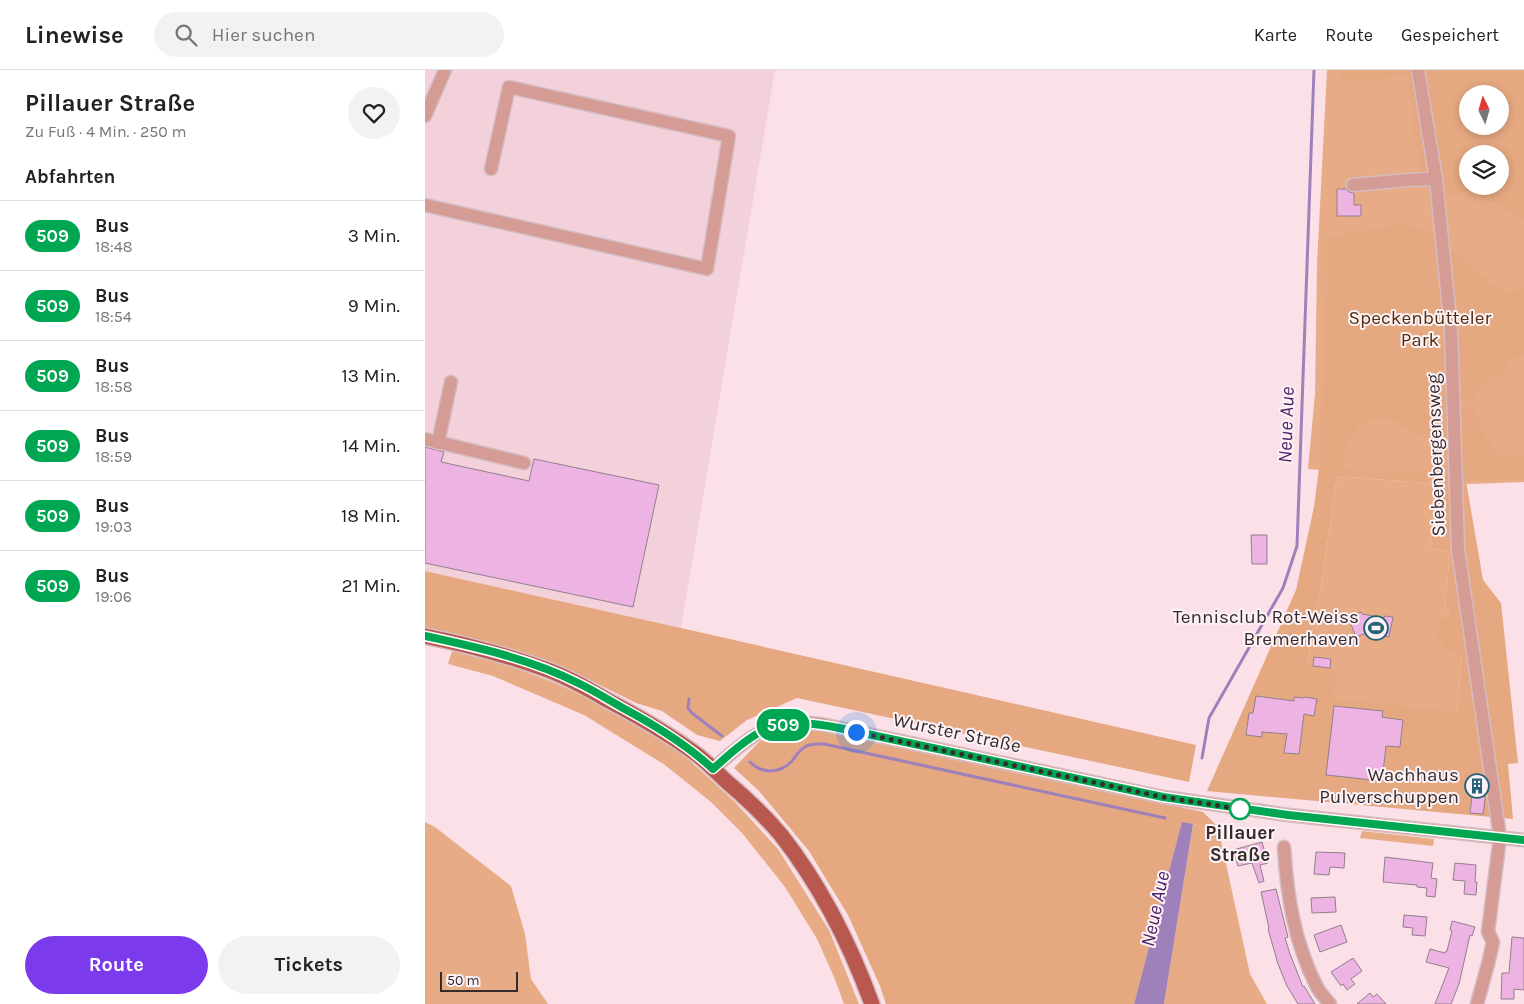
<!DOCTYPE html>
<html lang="de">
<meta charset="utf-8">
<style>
:root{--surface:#fff;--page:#f2f2f2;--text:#222;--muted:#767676;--line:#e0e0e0;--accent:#7c3aed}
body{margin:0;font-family:Karla,sans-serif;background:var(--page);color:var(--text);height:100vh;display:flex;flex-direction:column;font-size:19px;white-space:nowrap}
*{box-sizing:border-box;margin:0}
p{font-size:16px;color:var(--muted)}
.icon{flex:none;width:28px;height:28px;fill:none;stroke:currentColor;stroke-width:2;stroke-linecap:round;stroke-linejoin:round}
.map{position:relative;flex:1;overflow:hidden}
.sheet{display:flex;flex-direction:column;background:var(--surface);width:425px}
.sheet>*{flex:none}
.badge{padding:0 10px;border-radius:16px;font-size:18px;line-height:32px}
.needle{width:32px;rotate:355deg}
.fabs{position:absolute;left:1034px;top:15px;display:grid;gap:10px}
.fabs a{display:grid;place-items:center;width:50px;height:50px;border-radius:50%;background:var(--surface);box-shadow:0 2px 8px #0003;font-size:25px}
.scale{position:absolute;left:15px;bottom:12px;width:78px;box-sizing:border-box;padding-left:5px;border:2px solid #362c2e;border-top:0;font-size:14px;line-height:18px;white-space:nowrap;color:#362c2e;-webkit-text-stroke:4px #fdf2f5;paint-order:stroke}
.you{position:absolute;width:25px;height:25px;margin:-12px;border:4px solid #fff;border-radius:50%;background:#1a73e8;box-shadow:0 0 0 8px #1a73e833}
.map>.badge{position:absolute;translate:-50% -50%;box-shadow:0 0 0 2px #fff}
h2{padding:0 25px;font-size:19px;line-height:45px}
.round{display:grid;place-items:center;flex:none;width:52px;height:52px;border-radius:26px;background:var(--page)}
.head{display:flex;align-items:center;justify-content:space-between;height:85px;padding:0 25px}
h1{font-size:24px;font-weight:700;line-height:38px}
.primary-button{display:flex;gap:10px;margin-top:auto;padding:10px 25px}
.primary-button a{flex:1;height:58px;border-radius:30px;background:var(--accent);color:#fff;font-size:20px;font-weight:700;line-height:58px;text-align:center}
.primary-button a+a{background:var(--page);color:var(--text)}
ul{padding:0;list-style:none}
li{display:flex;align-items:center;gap:15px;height:70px;padding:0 25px;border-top:1px solid var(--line)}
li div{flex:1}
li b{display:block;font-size:19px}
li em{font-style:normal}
li .badge{min-width:55px;font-weight:700;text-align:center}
header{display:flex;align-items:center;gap:30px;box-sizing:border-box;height:70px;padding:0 25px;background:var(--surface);border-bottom:1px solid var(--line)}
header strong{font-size:24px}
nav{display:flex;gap:28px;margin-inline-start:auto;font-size:18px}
.search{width:350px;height:45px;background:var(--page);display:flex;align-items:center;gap:12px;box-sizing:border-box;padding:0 18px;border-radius:28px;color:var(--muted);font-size:19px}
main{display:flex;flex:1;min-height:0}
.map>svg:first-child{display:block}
.built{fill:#f3d1da}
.green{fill:#e7ac86;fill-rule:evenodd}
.forest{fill:#e5a880;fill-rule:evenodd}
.water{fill:#9e81bb}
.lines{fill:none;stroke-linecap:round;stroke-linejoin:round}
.stream{stroke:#9e81bb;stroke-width:3}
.building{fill:#edb3e2;stroke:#927f8d}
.minor-casing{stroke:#d4bcc2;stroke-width:15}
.major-casing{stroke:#d4bcc2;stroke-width:18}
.minor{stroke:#d49c95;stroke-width:12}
.major{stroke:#b9584f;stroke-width:15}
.line-casing{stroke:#fff;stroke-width:11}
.line{stroke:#00a651;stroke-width:8}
.walk{stroke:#362c2e;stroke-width:5;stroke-dasharray:0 9}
.stop-dot{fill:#fff;stroke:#00a651;stroke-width:2.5}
.labels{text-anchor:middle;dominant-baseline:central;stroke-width:4;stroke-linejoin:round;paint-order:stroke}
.park-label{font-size:19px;fill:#542c0e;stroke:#fdf2f5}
.street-label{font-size:19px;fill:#362c2e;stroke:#fdf2f5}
.poi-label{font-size:19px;fill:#362c2e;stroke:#fdf2f5;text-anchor:end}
.stop-label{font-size:19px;font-weight:bold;fill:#362c2e;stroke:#fdf2f5}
.water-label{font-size:20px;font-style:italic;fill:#4b246a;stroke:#fdf2f5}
</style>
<header>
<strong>Linewise</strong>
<div class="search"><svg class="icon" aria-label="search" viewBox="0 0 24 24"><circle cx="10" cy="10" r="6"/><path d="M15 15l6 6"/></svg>Hier suchen</div>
<nav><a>Karte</a><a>Route</a><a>Gespeichert</a></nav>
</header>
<main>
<section class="sheet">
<div class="head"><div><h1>Pillauer Straße</h1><p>Zu Fuß · 4 Min. · 250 m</p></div><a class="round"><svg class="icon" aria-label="heart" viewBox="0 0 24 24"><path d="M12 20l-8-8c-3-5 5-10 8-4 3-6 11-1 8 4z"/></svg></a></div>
<h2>Abfahrten</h2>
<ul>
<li><span class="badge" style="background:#00a651;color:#fff">509</span><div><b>Bus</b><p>18:48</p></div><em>3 Min.</em></li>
<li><span class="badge" style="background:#00a651;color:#fff">509</span><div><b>Bus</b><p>18:54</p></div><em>9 Min.</em></li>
<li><span class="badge" style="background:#00a651;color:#fff">509</span><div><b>Bus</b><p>18:58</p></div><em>13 Min.</em></li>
<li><span class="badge" style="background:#00a651;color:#fff">509</span><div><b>Bus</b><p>18:59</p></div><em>14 Min.</em></li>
<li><span class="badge" style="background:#00a651;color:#fff">509</span><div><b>Bus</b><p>19:03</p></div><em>18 Min.</em></li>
<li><span class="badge" style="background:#00a651;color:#fff">509</span><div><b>Bus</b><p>19:06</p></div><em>21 Min.</em></li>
</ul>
<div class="primary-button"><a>Route</a><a>Tickets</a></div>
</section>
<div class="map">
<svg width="1099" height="934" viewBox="0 0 1099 934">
<rect width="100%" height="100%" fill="#fbe0e7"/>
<!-- built -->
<path class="built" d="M 0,0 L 350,0 L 256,558 L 0,501 Z"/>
<!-- green -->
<g class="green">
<path d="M 902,0 L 1099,0 L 1099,412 L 1044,414 L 946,404 L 883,399 L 890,324 L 892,194 ZM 1042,24 L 1075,24 L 1075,56 L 1042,56 ZM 1042,84 L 1075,84 L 1075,116 L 1042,116 Z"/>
<path d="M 912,406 L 1013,414 L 1005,479 L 1025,481 L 1020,537 L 1024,538 L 1022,548 L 1016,548 L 1037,586 L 1032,643 L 957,711 L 883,596 L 886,567 L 895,524 Z"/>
<path d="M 27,581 L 80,594 L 130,613 L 180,636 L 228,663 L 263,689 L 310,732 L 353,779 L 404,860 L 434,934 L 419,934 L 409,907 L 392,869 L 360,817 L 317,763 L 286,732 L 240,695 L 159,645 L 68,606 L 23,594 Z"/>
<path d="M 0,752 L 10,757 L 86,816 L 100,864 L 106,909 L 123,934 L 0,934 Z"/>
<path d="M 768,754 L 793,757 L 825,904 L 842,934 L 739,934 Z"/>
<path d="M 937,761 L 1009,769 L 1008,776 L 935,768 Z"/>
</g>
<!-- forest -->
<g class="forest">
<path d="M 914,0 L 1099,0 L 1099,150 L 1047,121 L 1025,126 L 995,103 L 982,6 L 914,12 ZM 1042,24 L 1075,24 L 1075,56 L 1042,56 ZM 1042,84 L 1075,84 L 1075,116 L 1042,116 Z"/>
<path d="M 977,154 L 1006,161 L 1053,204 L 1083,223 L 1099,217 L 1099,285 L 1090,287 L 1078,300 L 1077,305 C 1063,306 1055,315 1051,328 L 1036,329 L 1036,338 L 1050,337 L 1057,361 L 1071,383 L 1083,387 L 1099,387 L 1099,409 L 1041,411 L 1058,510 L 1076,533 L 1093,693 L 1083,694 L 1088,749 L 782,721 L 871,520 L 889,437 L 894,398 L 904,167 ZM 967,349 L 988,362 L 1024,386 L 1025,398 L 1020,404 L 935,402 L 916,399 L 920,378 L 937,352 ZM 912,406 L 1013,414 L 1005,479 L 1025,481 L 1020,537 L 1024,539 L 1022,548 L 1015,547 L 1013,569 L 1027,584 L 1037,586 L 1032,642 L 908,629 L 911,600 L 883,596 L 886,567 L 895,524 Z"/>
<path d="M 0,501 L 256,558 L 771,675 L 764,712 L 372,628 L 322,650 L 295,671 L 272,665 L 237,641 L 211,633 L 151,603 L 118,589 L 85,579 L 0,560 Z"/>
<path d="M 381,658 L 403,660 L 778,742 L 793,757 L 757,753 L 709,934 L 461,934 L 455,916 L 423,845 L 384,781 L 334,721 L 309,698 L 334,672 L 354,662 Z"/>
</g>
<!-- water -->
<path class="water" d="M 757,752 L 768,754 L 739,934 L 709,934 Z"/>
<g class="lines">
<!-- stream -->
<g class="stream">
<path d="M 264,629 L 263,638 L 267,643 L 297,666"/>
<path d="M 777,688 L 784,648 L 858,518 L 872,476 L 889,0"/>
<path d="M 325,692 C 337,704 355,704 367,691 C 371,686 374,680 380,677 C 386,673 392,674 399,674 L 740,748"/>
</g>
</g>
<!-- building -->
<g class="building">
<path d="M 912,119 L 921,119 L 924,122 L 929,123 L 929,135 L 936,135 L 936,146 L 912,146 Z"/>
<path d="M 0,377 L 19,382 L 16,392 L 104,411 L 109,389 L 234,415 L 208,537 L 0,493 Z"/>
<path d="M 826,465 L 842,465 L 842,494 L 827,494 Z"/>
<path d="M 936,542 L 937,544 L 959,548 L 960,546 L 968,547 L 964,567 L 944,562 L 931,567 L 923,547 Z"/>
<path d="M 889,587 L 906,589 L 905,598 L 888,596 Z"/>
<path d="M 831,626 L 869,631 L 869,627 L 878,628 L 879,627 L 892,629 L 889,646 L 879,644 L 874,684 L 859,683 L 862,664 L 837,662 L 837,667 L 821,665 L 824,643 L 828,643 Z"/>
<path d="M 909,636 L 958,641 L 957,647 L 978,650 L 975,677 L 961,676 L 957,711 L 901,705 Z"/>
<path d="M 1058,708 L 1060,729 L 1058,744 L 1045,743 L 1047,725 L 1045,725 L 1044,709 Z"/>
<path d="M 837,772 L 843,793 L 835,795 L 839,811 L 834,813 L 827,793 L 813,796 L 808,780 Z"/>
<path d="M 891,782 L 920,783 L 919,798 L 905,797 L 904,805 L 889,804 Z"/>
<path d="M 960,787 L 1008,793 L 1006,808 L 1012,809 L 1010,827 L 1001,826 L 1002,818 L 992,817 L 992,815 L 958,812 Z"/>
<path d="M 1030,793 L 1051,795 L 1050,812 L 1052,812 L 1051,825 L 1039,824 L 1040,811 L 1028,810 Z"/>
<path d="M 851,819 L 863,867 L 860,868 L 865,884 L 878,917 L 879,916 L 890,934 L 873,934 L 862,916 L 853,894 L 843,859 L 844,858 L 836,822 Z"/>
<path d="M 910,827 L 911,842 L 887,843 L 886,828 Z"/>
<path d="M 979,845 L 1002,847 L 1000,866 L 987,865 L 988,858 L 978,857 Z"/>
<path d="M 1027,851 L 1050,857 L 1047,866 L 1045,865 L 1034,914 L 1026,934 L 1010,934 L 1024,898 L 1001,892 L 1005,879 L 1020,883 L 1021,881 L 1022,881 L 1027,861 L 1025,860 Z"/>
<path d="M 916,855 L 922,872 L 895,882 L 889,865 Z"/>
<path d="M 1087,867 L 1099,868 L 1099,920 L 1089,919 L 1089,929 L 1076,929 L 1077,903 L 1084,903 Z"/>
<path d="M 928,888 L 937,901 L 926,909 L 930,914 L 922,920 L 918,914 L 916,916 L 906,902 Z"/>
<path d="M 945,923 L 948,927 L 952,924 L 961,934 L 932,934 Z"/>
</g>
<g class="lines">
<!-- minor casing -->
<g class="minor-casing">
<g id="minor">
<path d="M 993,0 L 1011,109 L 1026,260 L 1033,479 L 1075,767 L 1063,862 L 1068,872 L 1063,894 L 1052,934"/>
<path d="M 0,46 L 20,0"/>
<path d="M 928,115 L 982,110 L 1011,109"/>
<path d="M 0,135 L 282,199 L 304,66 L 84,17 L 66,99"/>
<path d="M 0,369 L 99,393"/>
<path d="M 13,373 L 26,312"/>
<path d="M 288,699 C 315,676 334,655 372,652 C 380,652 388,654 396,654 L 738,727 L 863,745 L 1099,770"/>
<path d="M 859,777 C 862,825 869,871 891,915 C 894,922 900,928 905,934"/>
</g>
</g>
<!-- major casing -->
<g class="major-casing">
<path id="major" d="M 0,566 C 40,574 81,585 120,599 C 143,607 163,619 184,631 C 214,647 244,664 271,684 C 282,692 292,703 302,712 C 321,728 340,746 356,765 C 396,816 425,874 447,934"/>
</g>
<!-- minor -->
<use href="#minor" class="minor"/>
<!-- major -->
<use href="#major" class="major"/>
</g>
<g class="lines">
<!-- line casing -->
<g class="line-casing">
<path id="line" d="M 0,566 C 51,577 106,589 153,613 C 168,620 182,629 196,637 C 228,654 261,674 288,699 C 300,688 313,676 327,667 C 353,649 384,652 414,658 L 738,727 L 863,745 L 1099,770"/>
</g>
<!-- line -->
<use href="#line" class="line"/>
<!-- walk -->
<path class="walk" d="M 431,662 L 738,727 L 815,739"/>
</g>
<!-- icons -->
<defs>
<g id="stadium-ring" transform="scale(1.25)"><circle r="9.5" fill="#fdf2f5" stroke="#236177" stroke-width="1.5"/><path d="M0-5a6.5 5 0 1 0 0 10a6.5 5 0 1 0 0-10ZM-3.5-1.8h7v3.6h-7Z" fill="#236177"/></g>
<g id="building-ring" transform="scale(1.25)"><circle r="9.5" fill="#fdf2f5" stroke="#236177" stroke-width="1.5"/><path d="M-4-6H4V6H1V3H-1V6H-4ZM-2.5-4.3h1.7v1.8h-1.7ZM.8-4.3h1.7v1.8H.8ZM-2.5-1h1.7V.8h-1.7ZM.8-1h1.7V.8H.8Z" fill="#236177"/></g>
</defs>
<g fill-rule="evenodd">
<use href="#stadium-ring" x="951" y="558"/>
<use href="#building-ring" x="1052" y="716"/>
</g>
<!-- markers -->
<circle class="stop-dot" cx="815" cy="739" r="10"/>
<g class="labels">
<!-- park labels -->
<g class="park-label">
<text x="995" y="248">Speckenbütteler<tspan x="995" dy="22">Park</tspan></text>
</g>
<!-- street labels -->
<g class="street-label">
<text transform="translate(1011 385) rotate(-92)">Siebenbergensweg</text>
<text transform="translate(532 663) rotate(12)">Wurster Straße</text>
</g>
<!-- poi labels -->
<g class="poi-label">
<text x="934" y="547">Tennisclub Rot-Weiss<tspan x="934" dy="22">Bremerhaven</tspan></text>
<text x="1034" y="705">Wachhaus<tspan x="1034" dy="22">Pulverschuppen</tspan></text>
</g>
<!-- stop labels -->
<g class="stop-label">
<text x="815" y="763">Pillauer<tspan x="815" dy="22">Straße</tspan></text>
</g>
<!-- water labels -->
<g class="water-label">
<text transform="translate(861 355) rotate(-88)">Neue Aue</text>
<text transform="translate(730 839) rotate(-78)">Neue Aue</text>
</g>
</g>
</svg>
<div class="fabs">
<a><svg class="needle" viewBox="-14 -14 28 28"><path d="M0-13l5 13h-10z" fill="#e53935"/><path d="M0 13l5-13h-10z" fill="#767676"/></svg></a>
<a><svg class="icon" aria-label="layers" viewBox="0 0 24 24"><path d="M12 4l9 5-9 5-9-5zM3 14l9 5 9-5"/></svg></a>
</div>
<div class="scale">50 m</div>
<div class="you" style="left:431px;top:662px"></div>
<b class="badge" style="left:358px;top:655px;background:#00a651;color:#fff">509</b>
</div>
</main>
